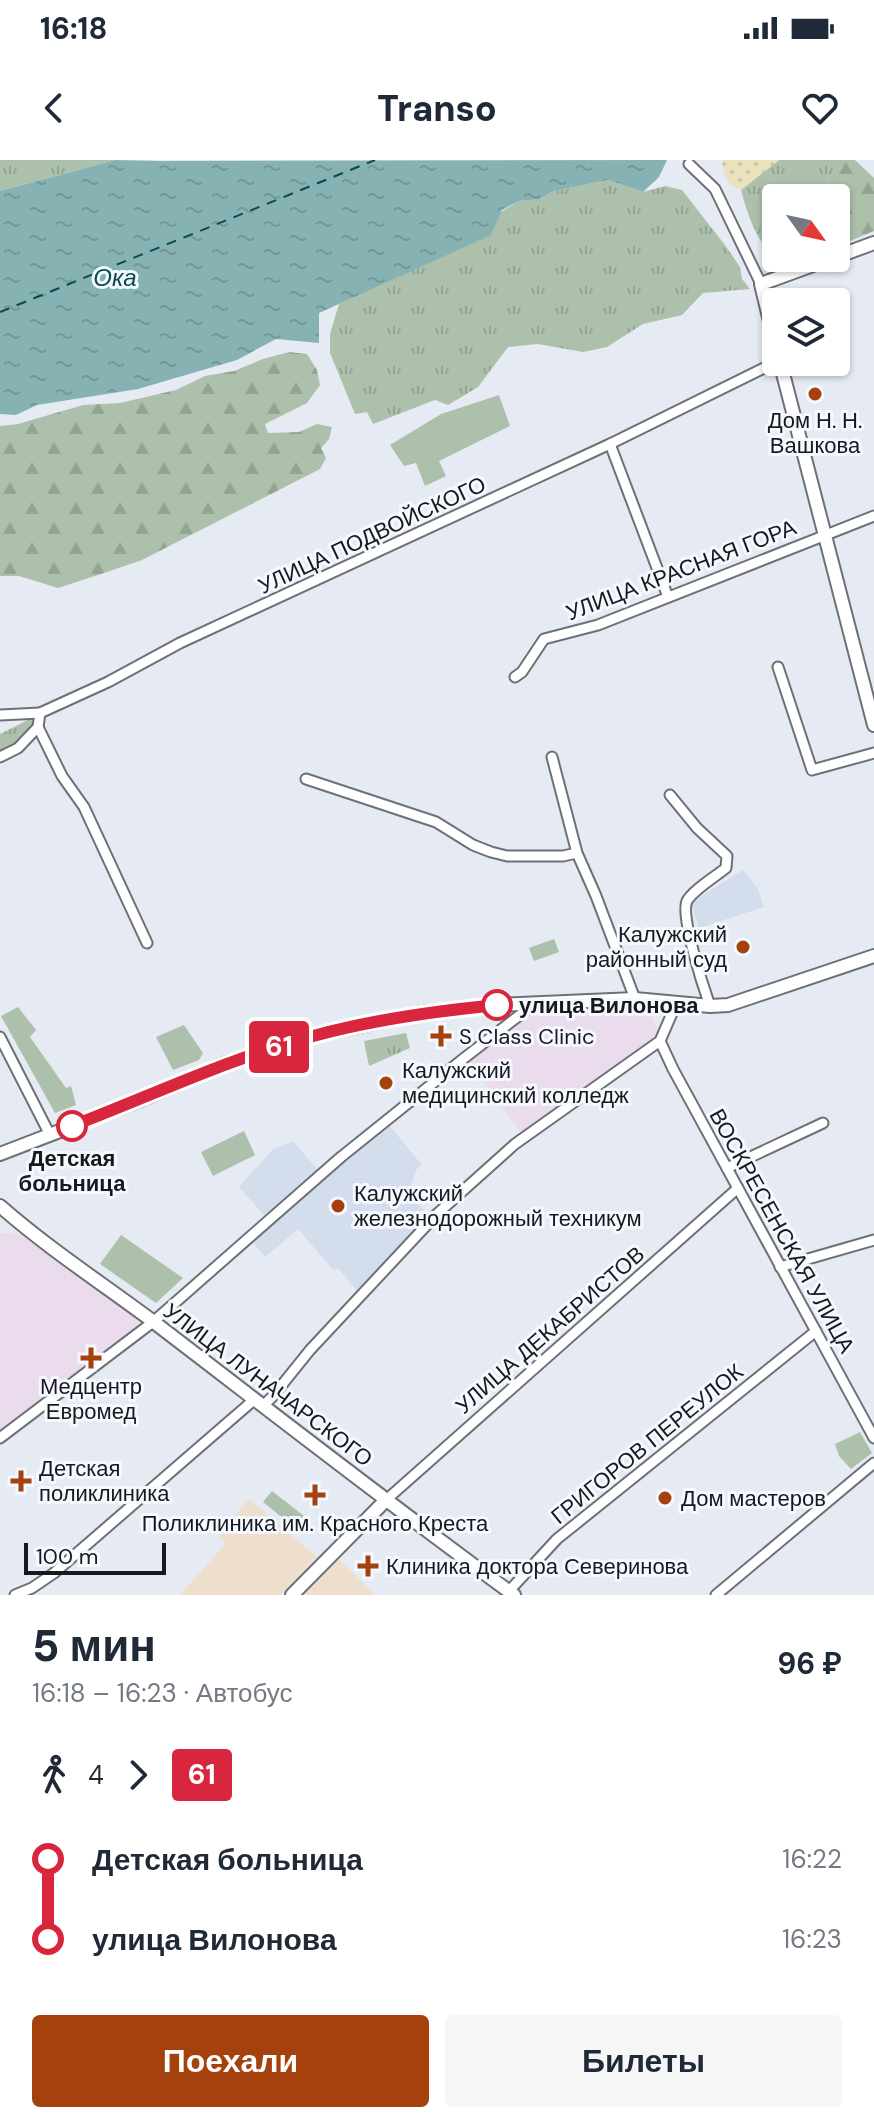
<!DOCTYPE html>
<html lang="ru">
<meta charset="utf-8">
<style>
:root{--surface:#fff;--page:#f6f6f7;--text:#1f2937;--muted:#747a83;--accent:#a5410c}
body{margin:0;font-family:"DM Sans",sans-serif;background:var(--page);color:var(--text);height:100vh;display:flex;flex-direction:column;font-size:30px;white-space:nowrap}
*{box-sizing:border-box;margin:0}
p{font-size:26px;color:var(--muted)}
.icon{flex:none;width:44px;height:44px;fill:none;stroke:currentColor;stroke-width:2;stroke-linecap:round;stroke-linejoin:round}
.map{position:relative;height:1435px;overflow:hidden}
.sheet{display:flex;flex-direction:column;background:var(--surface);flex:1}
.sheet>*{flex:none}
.badge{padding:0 16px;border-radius:6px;font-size:28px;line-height:52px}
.needle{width:52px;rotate:123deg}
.fabs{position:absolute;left:762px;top:24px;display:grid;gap:16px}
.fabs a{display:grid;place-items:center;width:88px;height:88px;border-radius:8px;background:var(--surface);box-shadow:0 2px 6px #0004;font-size:40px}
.scale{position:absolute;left:24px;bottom:20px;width:142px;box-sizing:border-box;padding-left:8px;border:4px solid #18191c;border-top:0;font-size:22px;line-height:28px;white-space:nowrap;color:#18191c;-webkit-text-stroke:6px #f4f8ff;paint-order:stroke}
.map>.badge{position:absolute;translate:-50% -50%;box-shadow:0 0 0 4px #fff}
.legs{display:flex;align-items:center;gap:12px;height:88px;padding:0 32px;font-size:26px}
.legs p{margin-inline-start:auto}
.summary{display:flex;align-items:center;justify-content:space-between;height:136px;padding:0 32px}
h1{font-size:44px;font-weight:800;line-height:60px}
.button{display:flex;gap:16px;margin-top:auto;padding:16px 32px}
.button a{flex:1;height:92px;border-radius:8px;background:var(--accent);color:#fff;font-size:32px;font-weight:800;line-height:92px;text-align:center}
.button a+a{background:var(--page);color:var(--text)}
ul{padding:0 32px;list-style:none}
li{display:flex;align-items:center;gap:28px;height:80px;font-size:30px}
li i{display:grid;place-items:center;width:12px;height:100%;margin:0 10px;background:currentColor}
li i::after{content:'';width:20px;height:20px;margin:-10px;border:6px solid;border-radius:50%;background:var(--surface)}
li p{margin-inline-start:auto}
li:first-child i{background:linear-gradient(#0000 50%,currentColor 0)}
li:last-child i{background:linear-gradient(currentColor 50%,#0000 0)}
.status{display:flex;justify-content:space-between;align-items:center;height:56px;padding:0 40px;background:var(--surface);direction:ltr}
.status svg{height:22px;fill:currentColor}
header{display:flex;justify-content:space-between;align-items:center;height:104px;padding:0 32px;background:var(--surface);font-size:36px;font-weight:800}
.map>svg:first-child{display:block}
.commercial{fill:#eadbed}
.built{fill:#d4ddeb}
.medical{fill:#eddfcb}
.grass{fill:url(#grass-tufts)}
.forest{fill:url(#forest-firs)}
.sand{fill:url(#sand-dots)}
.green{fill:#acc0ab}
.water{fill:url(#water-ripples)}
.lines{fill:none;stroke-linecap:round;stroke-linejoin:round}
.ferry{stroke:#074b4d;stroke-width:2;stroke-dasharray:10 8;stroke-linecap:butt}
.street-casing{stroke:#6c7178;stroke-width:13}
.secondary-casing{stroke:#6c7178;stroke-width:16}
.street{stroke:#fff;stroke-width:9}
.secondary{stroke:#fff;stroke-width:12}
.line-1-casing{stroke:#fff;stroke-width:18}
.line-1{stroke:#d7263d;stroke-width:12}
.poi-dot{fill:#a5410c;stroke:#f4f8ff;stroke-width:3}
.stop-1-dot{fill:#fff;stroke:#d7263d;stroke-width:4}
.labels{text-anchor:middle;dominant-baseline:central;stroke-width:6;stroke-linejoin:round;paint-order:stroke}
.poi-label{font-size:22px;fill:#18191c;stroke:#f4f8ff;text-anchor:start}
.street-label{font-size:22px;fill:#18191c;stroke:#f4f8ff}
.stop-label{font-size:22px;font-weight:bold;fill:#18191c;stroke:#f4f8ff;text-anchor:start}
.water-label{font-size:24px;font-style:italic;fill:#074b4d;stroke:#f4f8ff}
</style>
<div class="status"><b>16:18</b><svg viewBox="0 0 49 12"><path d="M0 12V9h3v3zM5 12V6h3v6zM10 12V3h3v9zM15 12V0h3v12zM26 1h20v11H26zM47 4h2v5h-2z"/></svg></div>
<header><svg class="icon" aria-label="back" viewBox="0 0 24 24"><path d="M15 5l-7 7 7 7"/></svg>Transo<svg class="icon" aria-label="heart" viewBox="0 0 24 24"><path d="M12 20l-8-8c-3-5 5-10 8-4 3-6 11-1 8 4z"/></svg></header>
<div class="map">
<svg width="874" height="1435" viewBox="0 0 874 1435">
<defs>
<pattern id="grass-tufts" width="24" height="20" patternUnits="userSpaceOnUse" patternTransform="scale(2)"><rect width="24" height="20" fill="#acc0ab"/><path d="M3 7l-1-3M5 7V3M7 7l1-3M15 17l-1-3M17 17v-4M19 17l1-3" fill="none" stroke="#93a493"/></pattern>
<pattern id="forest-firs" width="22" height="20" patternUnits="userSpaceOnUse" patternTransform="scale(2)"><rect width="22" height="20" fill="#acc0ab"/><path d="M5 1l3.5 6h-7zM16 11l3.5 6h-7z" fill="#93a493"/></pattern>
<pattern id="sand-dots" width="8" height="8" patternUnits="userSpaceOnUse" patternTransform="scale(2)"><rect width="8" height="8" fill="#ebe1bc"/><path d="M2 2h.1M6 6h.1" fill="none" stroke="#c9c0a1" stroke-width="1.8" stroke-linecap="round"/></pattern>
<pattern id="water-ripples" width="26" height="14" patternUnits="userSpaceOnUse" patternTransform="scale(2)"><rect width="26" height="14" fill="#87b2b4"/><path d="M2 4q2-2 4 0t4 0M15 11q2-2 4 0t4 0" fill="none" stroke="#74989a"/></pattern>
</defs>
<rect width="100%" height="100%" fill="#e6ebf3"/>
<!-- commercial -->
<g class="commercial">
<path d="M 637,847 L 648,850 L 659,871 L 655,881 L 522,974 L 467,899 L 529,856 L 540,852 Z"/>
<path d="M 0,1073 L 27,1075 L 135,1157 L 139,1165 L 133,1173 L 0,1273 Z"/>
</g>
<!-- built -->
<g class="built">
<path d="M 743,710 L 758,729 L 764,747 L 699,768 L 691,745 L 695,740 Z"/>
<path d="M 389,965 L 422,1005 L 416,1010 L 411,1027 L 412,1038 L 428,1054 L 357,1131 L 338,1108 L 334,1111 L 298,1069 L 265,1097 L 252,1081 L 271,1063 L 239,1027 L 272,990 L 293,981 L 325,1018 Z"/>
</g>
<!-- medical -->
<g class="medical">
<path d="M 249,1339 L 317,1397 L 281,1435 L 180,1435 L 226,1383 L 219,1376 Z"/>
<path d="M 337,1398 L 371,1431 L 374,1435 L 301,1435 Z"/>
</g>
<!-- grass -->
<g class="grass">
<path d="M 0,0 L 115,0 L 0,31 Z"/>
<path d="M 779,0 L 839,0 L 819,38 L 776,38 L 776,95 C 757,87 746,49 741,30 Z"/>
<path d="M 608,20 L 643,32 L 665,26 L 682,30 L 725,85 L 740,107 L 742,119 L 750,129 L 703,133 L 682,155 L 643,164 L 607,187 L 583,192 L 538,184 L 508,187 L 478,227 L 448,245 L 435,240 L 373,264 L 367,252 L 355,254 L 330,193 L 330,174 L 339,144 L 393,118 L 519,41 L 539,39 L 554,31 Z"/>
<path d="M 36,556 C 32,574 16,584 0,591 L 0,574 Z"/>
<path d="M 406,873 L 410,888 L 369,906 L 364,881 Z"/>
</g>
<!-- forest -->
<g class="forest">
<path d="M 839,0 L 855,0 L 874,18 L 874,71 L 836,87 L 836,38 L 819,38 Z"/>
<path d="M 289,192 L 307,194 L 317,210 L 320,225 L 307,243 L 265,264 L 268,273 L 299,272 L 317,264 L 332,267 L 329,279 L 321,288 L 326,298 L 320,309 L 142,400 L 101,414 L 58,428 L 19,416 L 0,416 L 0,266 L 18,264 L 83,245 L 120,243 L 176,230 L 205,216 L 234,211 L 263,199 Z"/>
</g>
<!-- sand -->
<path class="sand" d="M 722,0 L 779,0 L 741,30 C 725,23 724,17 722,0 Z"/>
<!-- green -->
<g class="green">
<path d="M 499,235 L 510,266 L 439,301 L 446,316 L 425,326 L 416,303 L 404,306 L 390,285 L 441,254 Z"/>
<path d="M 554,779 L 559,792 L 534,801 L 529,788 Z"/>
<path d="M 18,847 L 36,870 L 30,877 L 66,928 L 71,926 L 76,945 L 55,953 L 1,856 Z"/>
<path d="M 184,865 L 203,893 L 199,900 L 173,910 L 156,877 Z"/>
<path d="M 244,971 L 255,995 L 213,1016 L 201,992 Z"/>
<path d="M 121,1075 L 183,1118 L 156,1143 L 100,1104 Z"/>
<path d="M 860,1272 L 872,1293 L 851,1309 L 839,1296 L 835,1284 Z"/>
<path d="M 272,1331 L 304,1356 L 295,1368 L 263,1342 Z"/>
</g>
<!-- water -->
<path class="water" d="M 115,0 L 162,1 L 667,0 L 659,17 L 643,32 L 608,20 L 554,31 L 539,39 L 519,41 L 502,50 L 491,75 L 319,153 L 319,183 L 276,179 L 237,200 L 138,229 L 37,245 L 16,255 L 0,254 L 0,31 Z"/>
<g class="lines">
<!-- ferry -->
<path class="ferry" d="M 0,152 L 375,0"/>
<!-- street casing -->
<g class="street-casing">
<g id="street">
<path d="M 689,4 L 715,29 L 761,124"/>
<path d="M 610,284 L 668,437"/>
<path d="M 778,507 L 812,610 L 874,593"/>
<path d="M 515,517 L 522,512 L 544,479 L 598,465 L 874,356"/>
<path d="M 0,555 L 40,553"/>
<path d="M 38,567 L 62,616 L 84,647 L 147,783"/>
<path d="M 0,597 L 18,588 L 38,567 L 40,553 L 108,522 L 180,483 L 610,284 L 776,202"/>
<path d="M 552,597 L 577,693 L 596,736 L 635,839"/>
<path d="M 306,619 L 436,662 L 473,685 L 491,692 L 507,696 L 563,696 L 577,693"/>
<path d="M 670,635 L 697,668 L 727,696 L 726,708 C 716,716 692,731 687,741 C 680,756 704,829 710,846"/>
<path d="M 0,877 L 50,975"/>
<path d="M 660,881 L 673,909 L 874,1278"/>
<path d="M 727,1008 L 823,963"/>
<path d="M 780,1107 L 874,1080"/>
<path d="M 263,1246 L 273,1236 L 310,1190 L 438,1053 L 515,984 L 660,881 L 676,844"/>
<path d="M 0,1278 L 153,1162 L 341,997 L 463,899 L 534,844"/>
<path d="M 386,1340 L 738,1028"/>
<path d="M 509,1431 L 557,1379 L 816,1171"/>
<path d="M 15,1435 L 32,1428 L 54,1413 L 255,1239"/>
<path d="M 716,1435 L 874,1303"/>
</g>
</g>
<!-- secondary casing -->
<g class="secondary-casing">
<g id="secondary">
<path d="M 836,97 L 874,83"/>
<path d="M 776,186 L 761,124 L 832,98"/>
<path d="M 780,202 L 874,565"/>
<path d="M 0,994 L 143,939 L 224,904 L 317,875 L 422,853 L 497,845 L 635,839 L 710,846 L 728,845 L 874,796"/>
<path d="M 0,1046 C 49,1089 103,1124 155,1163 C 274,1254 392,1346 514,1435"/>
<path d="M 292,1435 L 386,1340"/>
</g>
</g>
<!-- street -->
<use href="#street" class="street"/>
<!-- secondary -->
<use href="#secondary" class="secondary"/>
</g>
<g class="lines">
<!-- line-1 casing -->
<g class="line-1-casing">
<path id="line-1" d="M 72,966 C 153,935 232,897 317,875 C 376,859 436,851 497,845"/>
</g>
<!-- line-1 -->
<use href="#line-1" class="line-1"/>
</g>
<!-- markers -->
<g class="poi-dot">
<circle cx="815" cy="234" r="8"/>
<circle cx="743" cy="787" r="8"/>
<path d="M437 864h8v8h8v8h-8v8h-8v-8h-8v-8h8z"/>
<circle cx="386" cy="923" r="8"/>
<circle cx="338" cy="1046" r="8"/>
<path d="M87 1186h8v8h8v8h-8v8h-8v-8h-8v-8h8z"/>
<path d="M17 1309h8v8h8v8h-8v8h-8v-8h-8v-8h8z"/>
<path d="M311 1323h8v8h8v8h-8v8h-8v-8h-8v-8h8z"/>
<circle cx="665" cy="1338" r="8"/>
<path d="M364 1394h8v8h8v8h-8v8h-8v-8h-8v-8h8z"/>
</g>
<g class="stop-1-dot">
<circle cx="497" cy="845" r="14"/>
<circle cx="72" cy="966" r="14"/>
</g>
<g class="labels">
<!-- poi labels -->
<g class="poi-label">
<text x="815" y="260" text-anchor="middle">Дом Н. Н.<tspan x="815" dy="25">Вашкова</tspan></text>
<text x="727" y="774" text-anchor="end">Калужский<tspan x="727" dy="25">районный суд</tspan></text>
<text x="459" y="876">S Class Clinic</text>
<text x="402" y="910">Калужский<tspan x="402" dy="25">медицинский колледж</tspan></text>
<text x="354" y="1033">Калужский<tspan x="354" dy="25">железнодорожный техникум</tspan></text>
<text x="91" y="1226" text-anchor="middle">Медцентр<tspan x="91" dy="25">Евромед</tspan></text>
<text x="39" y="1308">Детская<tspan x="39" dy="25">поликлиника</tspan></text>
<text x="681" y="1338">Дом мастеров</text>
<text x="315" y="1363" text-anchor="middle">Поликлиника им. Красного Креста</text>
<text x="386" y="1406">Клиника доктора Северинова</text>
</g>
<!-- street labels -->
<g class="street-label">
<text transform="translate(372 375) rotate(-25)">УЛИЦА ПОДВОЙСКОГО</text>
<text transform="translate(681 410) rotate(-21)">УЛИЦА КРАСНАЯ ГОРА</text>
<text transform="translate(782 1071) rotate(61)">ВОСКРЕСЕНСКАЯ УЛИЦА</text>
<text transform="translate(550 1170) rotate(-41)">УЛИЦА ДЕКАБРИСТОВ</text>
<text transform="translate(268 1225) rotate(37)">УЛИЦА ЛУНАЧАРСКОГО</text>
<text transform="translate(647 1284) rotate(-39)">ГРИГОРОВ ПЕРЕУЛОК</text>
</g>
<!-- stop labels -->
<g class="stop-label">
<text x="519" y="845">улица Вилонова</text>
<text x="72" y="998" text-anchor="middle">Детская<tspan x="72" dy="25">больница</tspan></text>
</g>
<!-- water labels -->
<g class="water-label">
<text x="115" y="117">Ока</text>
</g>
</g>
</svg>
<div class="fabs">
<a><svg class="needle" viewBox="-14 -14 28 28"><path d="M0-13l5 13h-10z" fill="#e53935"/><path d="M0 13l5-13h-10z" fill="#747a83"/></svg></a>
<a><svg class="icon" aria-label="layers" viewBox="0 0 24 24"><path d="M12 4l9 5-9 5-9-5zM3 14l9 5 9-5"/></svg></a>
</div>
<div class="scale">100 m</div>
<b class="badge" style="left:279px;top:887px;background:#d7263d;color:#fff">61</b>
</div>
<section class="sheet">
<div class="summary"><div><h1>5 мин</h1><p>16:18 – 16:23 · Автобус</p></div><b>96 ₽</b></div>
<div class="legs"><svg class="icon" aria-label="walk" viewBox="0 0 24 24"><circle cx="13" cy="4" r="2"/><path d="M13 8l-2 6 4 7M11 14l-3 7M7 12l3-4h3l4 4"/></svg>4<svg class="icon" aria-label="forward" viewBox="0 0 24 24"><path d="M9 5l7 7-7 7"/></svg><b class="badge" style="background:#d7263d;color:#fff">61</b></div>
<ul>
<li><i style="color:#d7263d"></i><b>Детская больница</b><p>16:22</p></li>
<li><i style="color:#d7263d"></i><b>улица Вилонова</b><p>16:23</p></li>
</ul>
<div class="button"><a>Поехали</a><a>Билеты</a></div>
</section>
